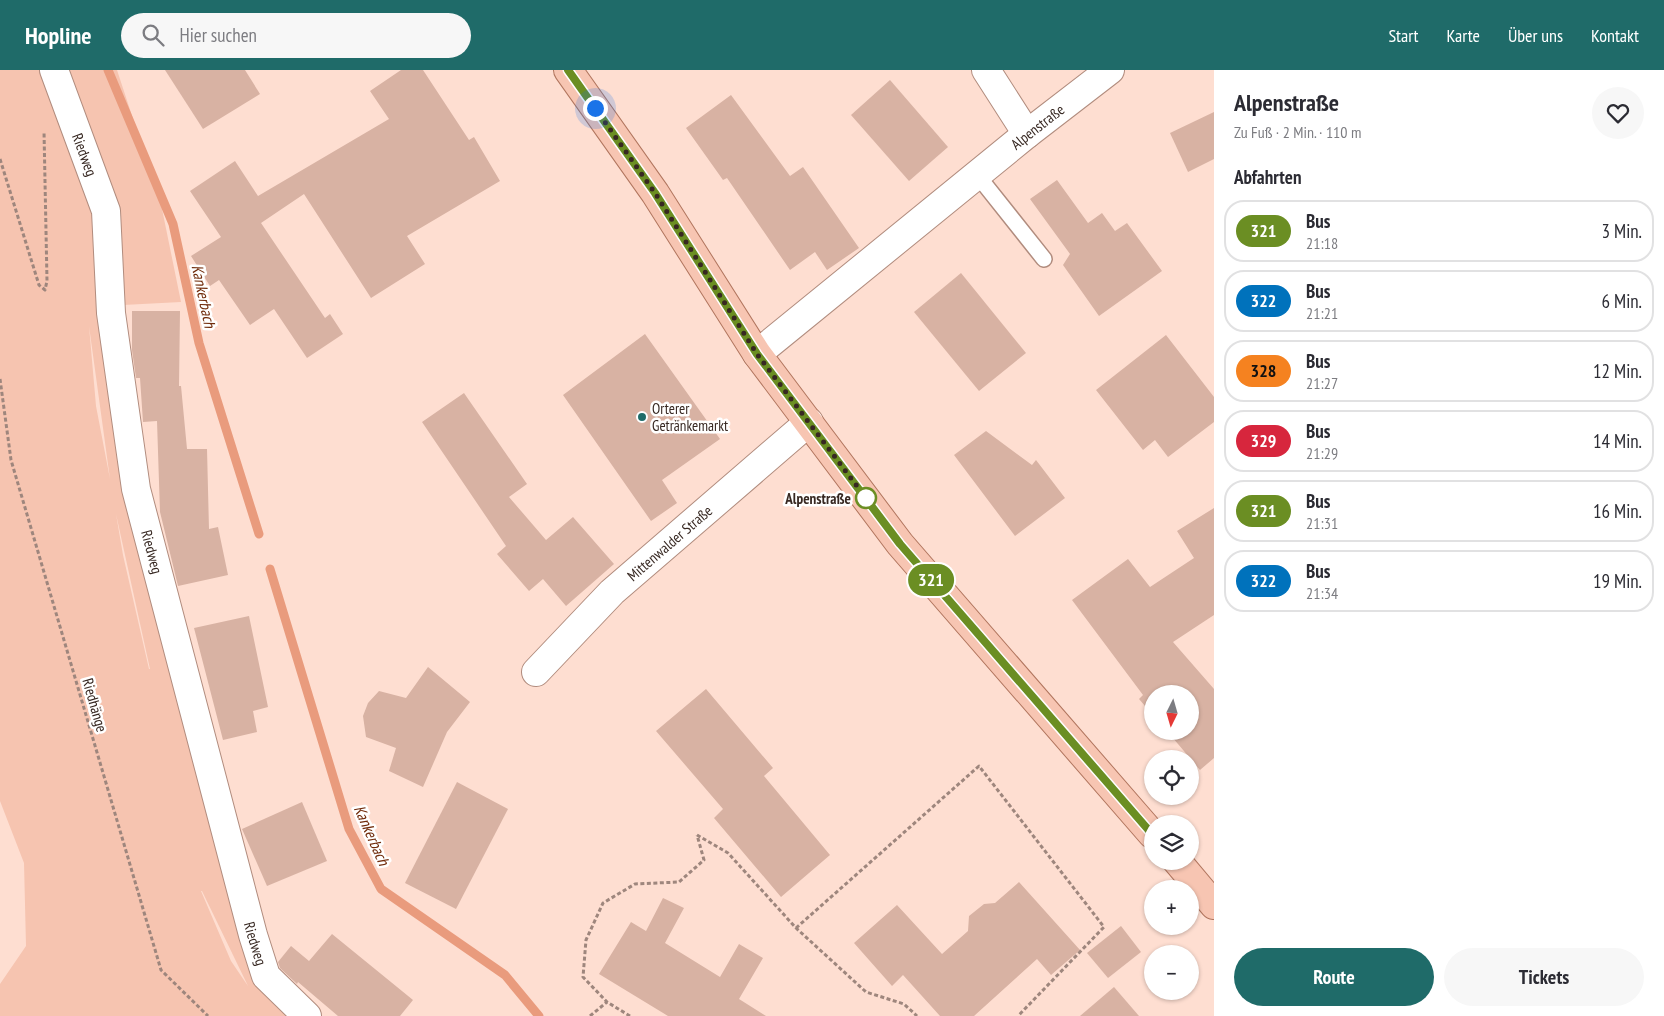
<!DOCTYPE html>
<html lang="de">
<meta charset="utf-8">
<style>
:root{--surface:#fff;--page:#f7f7f7;--text:#2b2b33;--muted:#7c7c81;--line:#e1e1e2;--accent:#1f6b69}
body{margin:0;font-family:"PT Sans Narrow",sans-serif;background:var(--page);color:var(--text);height:100vh;display:flex;flex-direction:column;font-size:19px;white-space:nowrap}
*{box-sizing:border-box;margin:0}
p{font-size:16px;color:var(--muted)}
.icon{flex:none;width:28px;height:28px;fill:none;stroke:currentColor;stroke-width:2;stroke-linecap:round;stroke-linejoin:round}
.map{position:relative;flex:1;overflow:hidden}
.panel{display:flex;flex-direction:column;background:var(--surface);width:450px}
.panel>*{flex:none}
.badge{padding:0 10px;border-radius:16px;font-size:18px;line-height:32px}
.needle{width:32px;rotate:185deg}
.tools{position:absolute;left:1144px;top:615px;display:grid;gap:10px}
.tools a{display:grid;place-items:center;width:55px;height:55px;border-radius:50%;background:var(--surface);box-shadow:0 1px 4px #0004;font-size:25px}
.you{position:absolute;width:25px;height:25px;margin:-12px;border:4px solid #fff;border-radius:50%;background:#1a73e8;box-shadow:0 0 0 8px #1a73e833}
.map>.badge{position:absolute;translate:-50% -50%;box-shadow:0 0 0 2px #fff}
h2{padding:0 20px;font-size:19px;line-height:45px}
.round{display:grid;place-items:center;flex:none;width:52px;height:52px;border-radius:26px;background:var(--page)}
.summary{display:flex;align-items:center;justify-content:space-between;height:85px;padding:0 20px}
h1{font-size:24px;font-weight:800;line-height:38px}
.primary-button{display:flex;gap:10px;margin-top:auto;padding:10px 20px}
.primary-button a{flex:1;height:58px;border-radius:30px;background:var(--accent);color:#fff;font-size:20px;font-weight:800;line-height:58px;text-align:center}
.primary-button a+a{background:var(--page);color:var(--text)}
ul{padding:0;list-style:none}
li{display:flex;align-items:center;gap:15px;height:62px;margin:0 10px 8px;padding:0 10px;border:2px solid var(--line);border-radius:20px}
li div{flex:1}
li b{display:block;font-size:19px}
li em{font-style:normal}
li .badge{min-width:55px;font-weight:700;text-align:center}
header{display:flex;align-items:center;gap:30px;box-sizing:border-box;height:70px;padding:0 25px;background:var(--accent);color:#fff}
header strong{font-size:24px}
nav{display:flex;gap:28px;margin-inline-start:auto;font-size:18px}
.search{width:350px;height:45px;background:var(--page);display:flex;align-items:center;gap:12px;box-sizing:border-box;padding:0 18px;border-radius:28px;color:var(--muted);font-size:19px}
main{display:flex;flex:1;min-height:0}
.map>svg:first-child{display:block}
.green{fill:#f6c4b0;fill-rule:evenodd}
.lines{fill:none;stroke-linecap:round;stroke-linejoin:round}
.stream{stroke:#e99b7d;stroke-width:9}
.building{fill:#d8b2a3}
.lane-casing{stroke:#b18c7e;stroke-width:18}
.street-casing{stroke:#b18c7e;stroke-width:30}
.primary-casing{stroke:#b1755e;stroke-width:30}
.path{stroke:#9e867d;stroke-width:3;stroke-dasharray:4 2.5;stroke-linecap:butt}
.lane{stroke:#fff;stroke-width:15}
.street{stroke:#fff;stroke-width:28}
.primary{stroke:#f7c5b2;stroke-width:28}
.line-casing{stroke:#fff;stroke-width:11}
.line{stroke:#6b8e23;stroke-width:8}
.walk{stroke:#372822;stroke-width:5;stroke-dasharray:0 9}
.poi-dot{fill:#1f6b69;stroke:#fff;stroke-width:2}
.stop-dot{fill:#fff;stroke:#6b8e23;stroke-width:2.5}
.labels{text-anchor:middle;dominant-baseline:central;stroke-width:5;stroke-linejoin:round;paint-order:stroke}
.street-label{font-size:15px;fill:#372822;stroke:#fff}
.poi-label{font-size:15px;fill:#372822;stroke:#fff;text-anchor:start}
.stop-label{font-size:15px;font-weight:bold;fill:#372822;stroke:#fff;text-anchor:end}
.water-label{font-size:16px;font-style:italic;fill:#702b0a;stroke:#fff}
</style>
<header>
<strong>Hopline</strong>
<div class="search"><svg class="icon" aria-label="search" viewBox="0 0 24 24"><circle cx="10" cy="10" r="6"/><path d="M15 15l6 6"/></svg>Hier suchen</div>
<nav><a>Start</a><a>Karte</a><a>Über uns</a><a>Kontakt</a></nav>
</header>
<main>
<div class="map">
<svg width="1214" height="946" viewBox="0 0 1214 946">
<rect width="100%" height="100%" fill="#feded1"/>
<!-- green -->
<path class="green" d="M 0,0 L 117,0 L 161,134 L 181,232 L 104,236 L 226,804 L 294,946 L 0,946 L 0,914 L 26,876 L 24,793 L 0,731 ZM 89,256 L 110,409 L 96,336 ZM 116,444 L 150,599 L 149,599 L 123,485 ZM 201,821 L 202,821 L 248,916 L 231,891 Z"/>
<g class="lines">
<!-- stream -->
<g class="stream">
<path d="M 108,0 L 173,154 L 199,273 L 259,464"/>
<path d="M 270,499 L 349,759 L 381,819 L 505,905 L 539,946"/>
</g>
</g>
<!-- building -->
<g class="building">
<path d="M 165,0 L 245,0 L 260,24 L 203,59 Z"/>
<path d="M 401,0 L 423,0 L 469,70 L 474,67 L 500,111 L 407,166 L 425,194 L 371,228 L 304,124 L 261,153 L 325,248 L 330,244 L 343,264 L 307,288 L 274,239 L 250,255 L 219,210 L 210,216 L 191,186 L 221,167 L 190,121 L 235,91 L 258,126 L 389,49 L 370,21 Z"/>
<path d="M 890,10 L 948,77 L 909,111 L 851,45 Z"/>
<path d="M 731,25 L 790,106 L 803,97 L 859,178 L 827,200 L 815,182 L 790,200 L 727,108 L 723,110 L 686,58 Z"/>
<path d="M 1214,42 L 1214,89 L 1188,102 L 1170,63 Z"/>
<path d="M 1057,110 L 1088,153 L 1102,143 L 1115,161 L 1127,153 L 1162,201 L 1099,246 L 1063,195 L 1070,184 L 1030,129 Z"/>
<path d="M 961,203 L 1026,283 L 979,321 L 914,242 Z"/>
<path d="M 132,241 L 180,241 L 179,316 L 181,316 L 187,379 L 207,379 L 209,459 L 218,457 L 228,505 L 178,516 L 160,442 L 157,351 L 143,352 L 140,308 L 136,308 L 132,280 Z"/>
<path d="M 645,264 L 720,369 L 662,410 L 677,433 L 651,451 L 563,325 Z"/>
<path d="M 1166,265 L 1214,327 L 1214,352 L 1168,387 L 1155,370 L 1143,380 L 1096,320 Z"/>
<path d="M 464,323 L 527,414 L 509,427 L 546,470 L 573,447 L 614,494 L 566,536 L 543,509 L 529,521 L 497,484 L 506,476 L 422,352 Z"/>
<path d="M 986,361 L 1032,395 L 1036,390 L 1065,428 L 1015,466 L 954,385 Z"/>
<path d="M 1214,438 L 1214,545 L 1173,572 L 1214,619 L 1214,688 L 1200,700 L 1167,661 L 1190,661 L 1190,624 L 1152,624 L 1152,644 L 1139,629 L 1143,625 L 1072,530 L 1128,489 L 1150,517 L 1194,488 L 1177,461 Z"/>
<path d="M 249,546 L 268,637 L 253,641 L 257,662 L 223,670 L 194,558 Z"/>
<path d="M 428,597 L 470,632 L 447,662 L 423,717 L 389,701 L 396,678 L 366,667 L 363,646 L 368,633 L 379,621 L 406,628 Z"/>
<path d="M 706,619 L 773,698 L 764,706 L 830,785 L 781,827 L 714,748 L 723,739 L 656,661 Z"/>
<path d="M 457,712 L 508,739 L 456,839 L 405,813 Z"/>
<path d="M 302,732 L 327,791 L 267,816 L 242,759 Z"/>
<path d="M 1019,812 L 1080,880 L 1051,905 L 1037,889 L 974,946 L 940,946 L 903,905 L 892,916 L 854,873 L 897,835 L 942,884 L 968,861 L 969,846 L 984,834 L 995,833 Z"/>
<path d="M 663,828 L 684,838 L 665,873 L 720,907 L 739,874 L 763,888 L 739,929 L 766,946 L 668,946 L 599,904 L 631,852 L 646,861 Z"/>
<path d="M 1121,856 L 1141,882 L 1108,908 L 1087,883 Z"/>
<path d="M 332,864 L 413,930 L 400,946 L 338,946 L 298,912 L 297,914 L 280,898 L 278,892 L 291,876 L 309,891 Z"/>
<path d="M 1114,917 L 1139,946 L 1080,946 Z"/>
</g>
<g class="lines">
<!-- lane casing -->
<g class="lane-casing">
<path id="lane" d="M 978,106 L 1044,189"/>
</g>
<!-- street casing -->
<g class="street-casing">
<g id="street">
<path id="s1" d="M 54,0 L 106,141 L 111,243 L 136,419 L 253,865 L 266,906 L 307,946"/>
<path d="M 986,0 L 1027,64"/>
<path id="s2" d="M 757,284 L 1027,64 L 1110,0"/>
<path id="s3" d="M 536,602 L 612,522 L 809,352"/>
</g>
</g>
<!-- primary casing -->
<g class="primary-casing">
<g id="primary">
<path d="M 568,0 L 655,123 L 757,284 L 900,474 L 1152,764"/>
<path d="M 1177,791 L 1214,835"/>
</g>
</g>
<!-- path -->
<g class="path">
<path d="M 0,89 L 39,215 L 45,220 L 47,211 L 44,61"/>
<path d="M 0,309 L 11,390 L 161,900 L 208,946"/>
<path d="M 697,765 L 728,783 L 796,858 L 866,922 L 904,934 L 917,946"/>
<path d="M 796,858 L 979,696 L 1104,857 L 1018,946"/>
<path d="M 590,946 L 607,932"/>
<path d="M 630,946 L 607,932 L 583,907 L 586,870 L 603,833 L 635,814 L 679,812 L 704,790 L 697,765"/>
</g>
<!-- lane -->
<use href="#lane" class="lane"/>
<!-- street -->
<use href="#street" class="street"/>
<!-- primary -->
<use href="#primary" class="primary"/>
</g>
<g class="lines">
<!-- line casing -->
<g class="line-casing">
<path id="line" d="M 568,0 L 655,123 L 757,284 L 900,474 L 1152,764"/>
</g>
<!-- line -->
<use href="#line" class="line"/>
<!-- walk -->
<path class="walk" d="M 595,38 L 655,123 L 757,284 L 866,428"/>
</g>
<!-- markers -->
<circle class="poi-dot" cx="642" cy="347" r="5"/>
<circle class="stop-dot" cx="866" cy="428" r="10"/>
<g class="labels">
<!-- street labels -->
<g class="street-label">
<text stroke="none"><textPath href="#s2" startOffset="361">Alpenstraße</textPath></text>
<text stroke="none"><textPath href="#s1" startOffset="90">Riedweg</textPath></text>
<text stroke="none"><textPath href="#s3" startOffset="186">Mittenwalder Straße</textPath></text>
<text stroke="none"><textPath href="#s1" startOffset="495">Riedweg</textPath></text>
<text transform="translate(95 635) rotate(74)">Riedhänge</text>
<text stroke="none"><textPath href="#s1" startOffset="900">Riedweg</textPath></text>
</g>
<!-- poi labels -->
<g class="poi-label">
<text x="652" y="338">Orterer<tspan x="652" dy="17">Getränkemarkt</tspan></text>
</g>
<!-- stop labels -->
<g class="stop-label">
<text x="851" y="428">Alpenstraße</text>
</g>
<!-- water labels -->
<g class="water-label">
<text transform="translate(204 226) rotate(78)">Kankerbach</text>
<text transform="translate(372 765) rotate(66)">Kankerbach</text>
</g>
</g>
</svg>
<div class="tools">
<a><svg class="needle" viewBox="-14 -14 28 28"><path d="M0-13l5 13h-10z" fill="#e53935"/><path d="M0 13l5-13h-10z" fill="#7c7c81"/></svg></a>
<a><svg class="icon" aria-label="locate" viewBox="0 0 24 24"><circle cx="12" cy="12" r="6"/><path d="M12 2v4M12 18v4M2 12h4M18 12h4"/></svg></a>
<a><svg class="icon" aria-label="layers" viewBox="0 0 24 24"><path d="M12 4l9 5-9 5-9-5zM3 14l9 5 9-5"/></svg></a>
<a>+</a>
<a>−</a>
</div>
<div class="you" style="left:595px;top:38px"></div>
<b class="badge" style="left:931px;top:510px;background:#6b8e23;color:#fff">321</b>
</div>
<section class="panel">
<div class="summary"><div><h1>Alpenstraße</h1><p>Zu Fuß · 2 Min. · 110 m</p></div><a class="round"><svg class="icon" aria-label="heart" viewBox="0 0 24 24"><path d="M12 20l-8-8c-3-5 5-10 8-4 3-6 11-1 8 4z"/></svg></a></div>
<h2>Abfahrten</h2>
<ul>
<li><span class="badge" style="background:#6b8e23;color:#fff">321</span><div><b>Bus</b><p>21:18</p></div><em>3 Min.</em></li>
<li><span class="badge" style="background:#0072bc;color:#fff">322</span><div><b>Bus</b><p>21:21</p></div><em>6 Min.</em></li>
<li><span class="badge" style="background:#f58220;color:#111">328</span><div><b>Bus</b><p>21:27</p></div><em>12 Min.</em></li>
<li><span class="badge" style="background:#d7263d;color:#fff">329</span><div><b>Bus</b><p>21:29</p></div><em>14 Min.</em></li>
<li><span class="badge" style="background:#6b8e23;color:#fff">321</span><div><b>Bus</b><p>21:31</p></div><em>16 Min.</em></li>
<li><span class="badge" style="background:#0072bc;color:#fff">322</span><div><b>Bus</b><p>21:34</p></div><em>19 Min.</em></li>
</ul>
<div class="primary-button"><a>Route</a><a>Tickets</a></div>
</section>
</main>
